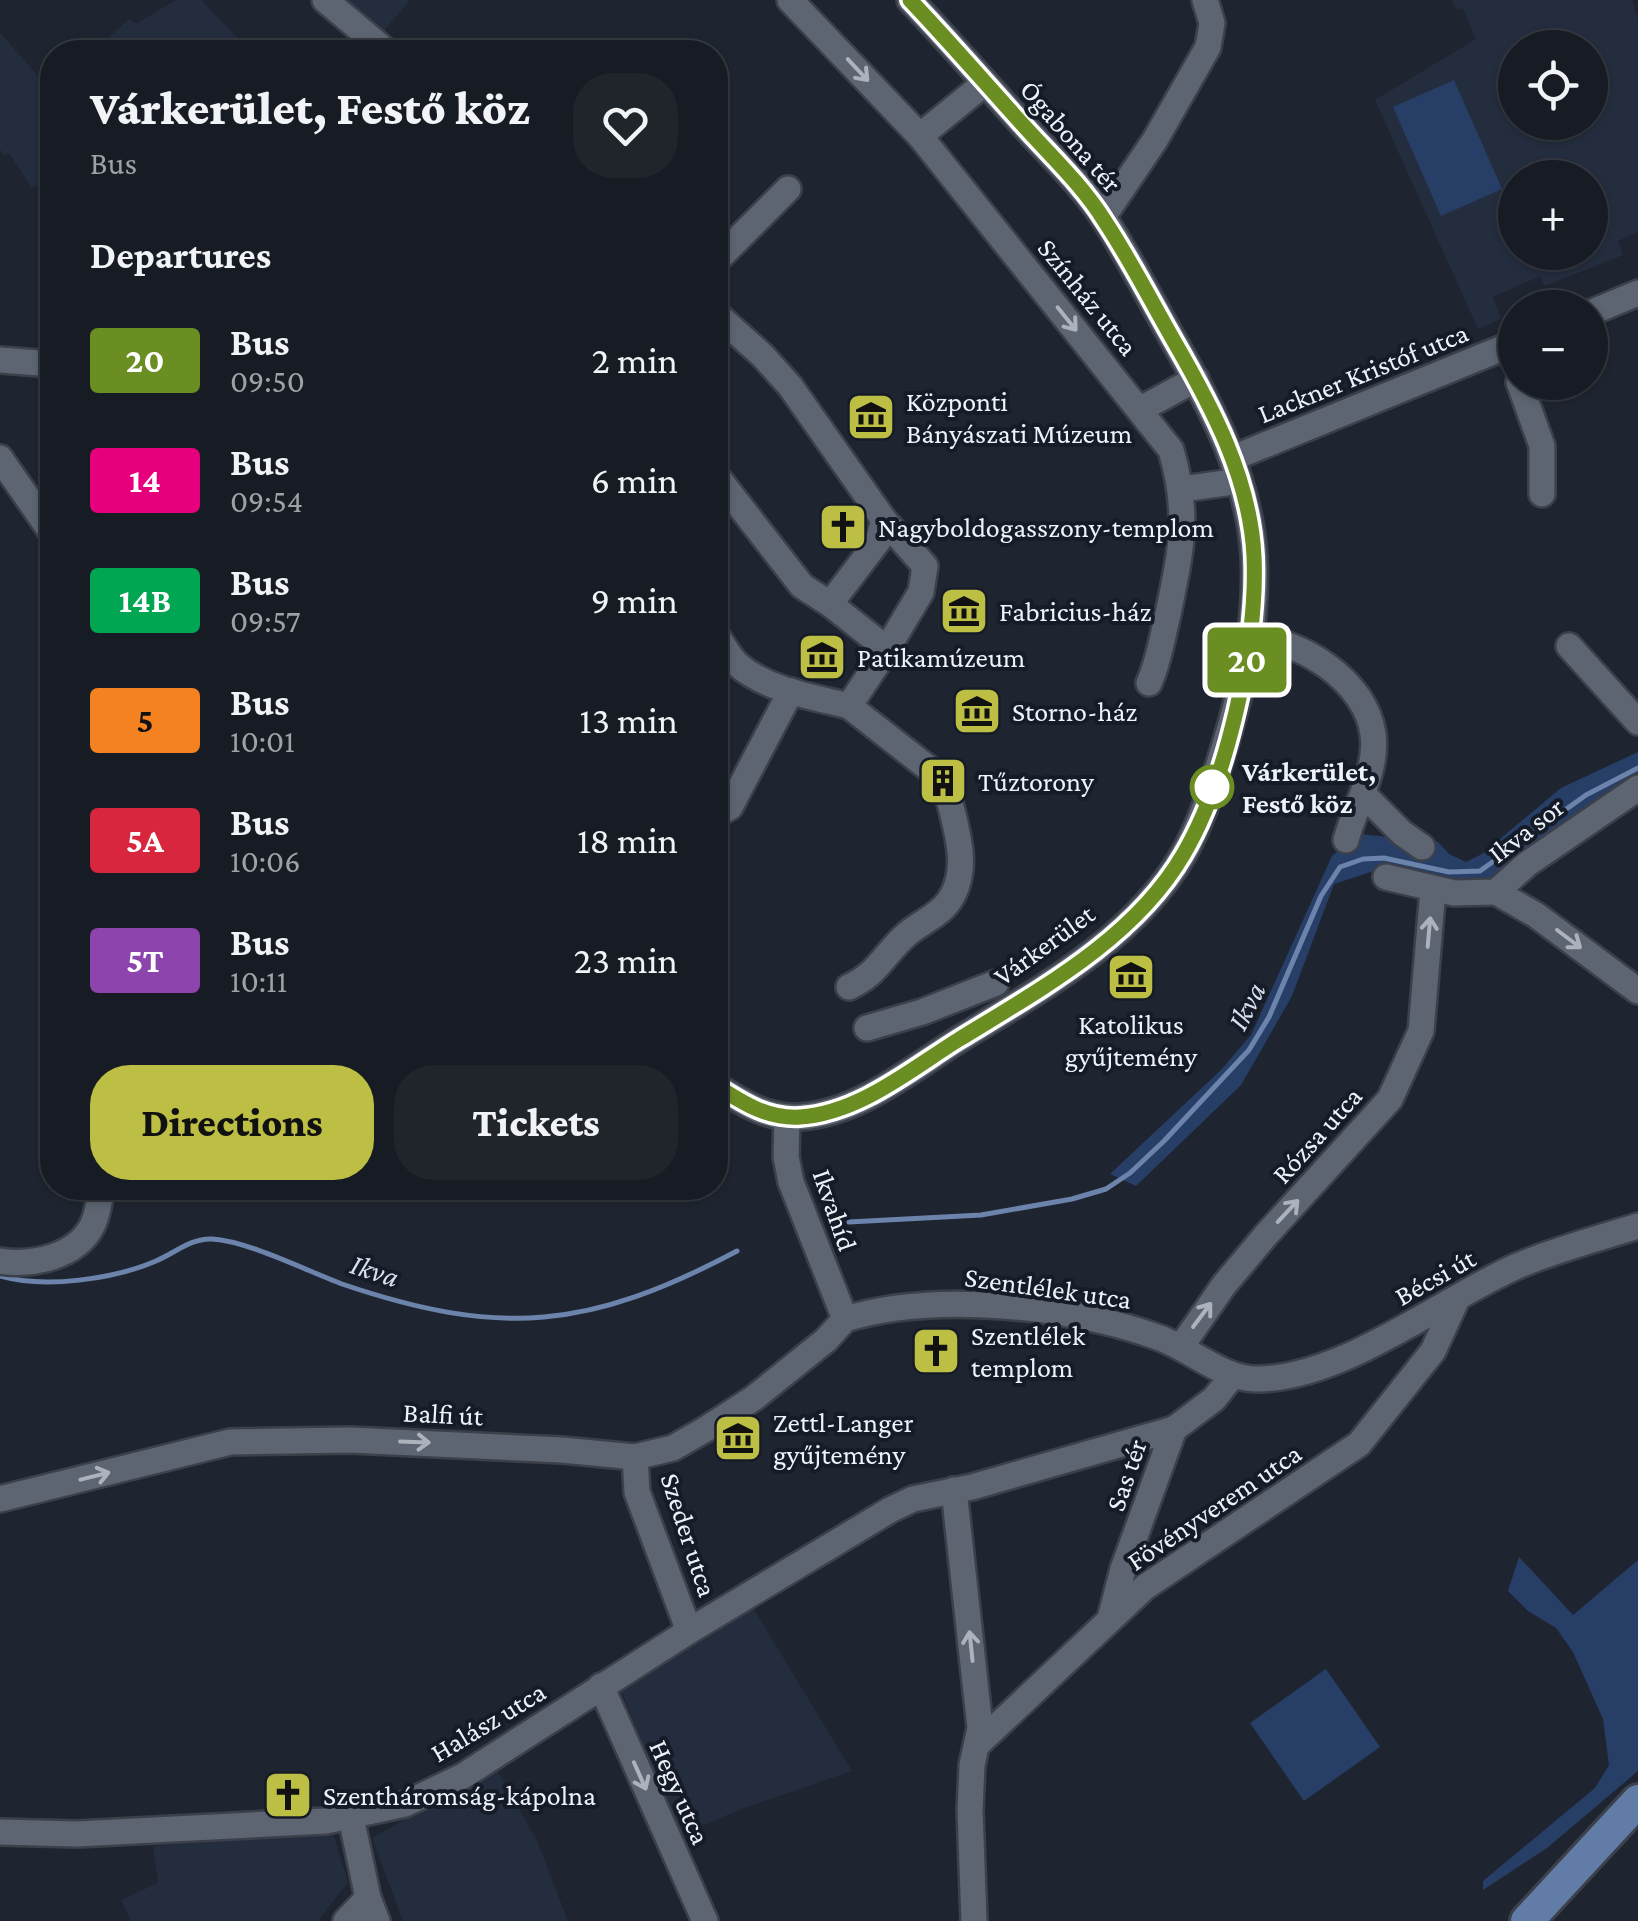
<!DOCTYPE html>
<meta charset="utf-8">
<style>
:root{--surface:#171c24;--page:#20252c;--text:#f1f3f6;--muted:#9ea1a6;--line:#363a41;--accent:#bcbf44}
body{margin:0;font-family:"Crimson Pro",serif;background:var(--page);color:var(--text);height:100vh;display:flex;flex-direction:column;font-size:38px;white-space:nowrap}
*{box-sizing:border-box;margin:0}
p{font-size:32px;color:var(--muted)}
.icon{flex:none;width:55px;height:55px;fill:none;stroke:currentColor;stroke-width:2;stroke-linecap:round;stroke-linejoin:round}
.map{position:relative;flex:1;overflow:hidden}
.panel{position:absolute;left:40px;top:40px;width:688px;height:1160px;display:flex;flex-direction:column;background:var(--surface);border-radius:40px;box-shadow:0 2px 8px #0004,0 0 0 2px var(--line)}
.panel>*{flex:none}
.badge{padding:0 20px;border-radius:8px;font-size:35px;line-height:65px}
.buttons{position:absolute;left:1498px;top:30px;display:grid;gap:20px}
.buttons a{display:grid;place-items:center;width:110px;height:110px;border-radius:50%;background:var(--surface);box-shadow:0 2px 8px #0004,0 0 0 2px var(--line);font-size:50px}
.map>.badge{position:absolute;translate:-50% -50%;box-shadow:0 0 0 5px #fff}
h2{padding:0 50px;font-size:38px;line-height:90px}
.round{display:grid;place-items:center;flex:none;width:105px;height:105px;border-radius:40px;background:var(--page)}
.overview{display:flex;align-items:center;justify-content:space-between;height:170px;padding:0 50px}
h1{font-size:48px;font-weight:800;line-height:75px}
.primary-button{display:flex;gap:20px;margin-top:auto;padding:20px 50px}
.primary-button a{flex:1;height:115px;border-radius:40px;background:var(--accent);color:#111;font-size:40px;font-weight:800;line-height:115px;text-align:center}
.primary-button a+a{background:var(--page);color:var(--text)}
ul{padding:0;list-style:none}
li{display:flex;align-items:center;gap:30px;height:120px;padding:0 50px}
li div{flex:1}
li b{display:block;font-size:38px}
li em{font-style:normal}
li .badge{min-width:110px;font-weight:700;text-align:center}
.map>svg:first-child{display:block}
.built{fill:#242d3e;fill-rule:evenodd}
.green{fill:#273e67}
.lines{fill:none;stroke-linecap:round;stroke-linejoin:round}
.stream{stroke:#6c83ac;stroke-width:5}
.minor-casing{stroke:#3b404a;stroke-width:30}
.major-casing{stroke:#3b404a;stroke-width:38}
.minor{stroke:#5d6572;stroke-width:25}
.major{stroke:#627ca8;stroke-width:32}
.oneway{stroke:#adb3bd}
.line-casing{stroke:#fff;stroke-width:22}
.line{stroke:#6b8e23;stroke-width:15}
.stop-dot{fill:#fff;stroke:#6b8e23;stroke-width:5}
.labels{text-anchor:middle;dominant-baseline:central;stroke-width:8;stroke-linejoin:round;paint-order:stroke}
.street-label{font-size:28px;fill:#eef2fa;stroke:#161c27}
.poi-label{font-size:28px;fill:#eef2fa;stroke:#161c27;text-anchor:start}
.stop-label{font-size:28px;font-weight:bold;fill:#eef2fa;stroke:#161c27;text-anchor:start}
.water-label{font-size:30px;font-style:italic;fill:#d5dff0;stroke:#161c27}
</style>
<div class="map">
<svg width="1638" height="1921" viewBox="0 0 1638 1921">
<rect width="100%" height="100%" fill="#1f2530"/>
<!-- built -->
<g class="built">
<path d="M 176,0 L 201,0 L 251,52 L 93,52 L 129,19 L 136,24 Z"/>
<path d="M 344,0 L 410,0 L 382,33 Z"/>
<path d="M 1452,0 L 1632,0 L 1638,20 L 1638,232 L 1618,241 L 1623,255 L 1545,286 L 1540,276 L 1493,297 L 1501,319 L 1478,329 L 1375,100 L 1476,39 L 1463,8 L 1457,10 ZM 1515,48 L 1590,48 L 1590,122 L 1515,122 ZM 1515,178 L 1590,178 L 1590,252 L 1515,252 Z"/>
<path d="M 0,33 L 38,76 L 52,63 L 52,179 L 32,188 L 9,153 L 3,155 L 0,149 Z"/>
<path d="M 753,1608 L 852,1771 L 741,1809 L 681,1835 L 620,1688 Z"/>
<path d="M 496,1768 L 537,1841 L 568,1921 L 403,1921 L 372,1838 Z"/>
<path d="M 333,1833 L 348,1882 L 318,1921 L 131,1921 L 121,1900 L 158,1883 L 153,1846 Z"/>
</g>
<!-- green -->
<g class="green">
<path d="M 1454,80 L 1502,189 L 1441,216 L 1393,107 Z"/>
<path d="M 1638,752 L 1638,781 L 1497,881 L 1454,888 L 1413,875 L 1374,871 L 1334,884 L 1292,996 L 1241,1085 L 1136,1186 L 1110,1174 L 1221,1070 L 1251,1035 L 1332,856 L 1359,834 L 1438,842 L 1449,854 L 1466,862 L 1482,854 L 1561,788 Z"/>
<path d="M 1519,1557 L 1573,1615 L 1638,1560 L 1638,1771 L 1547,1848 L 1483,1890 L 1483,1881 L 1595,1788 L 1609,1765 L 1603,1719 L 1573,1652 L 1556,1628 L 1528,1611 L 1508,1591 Z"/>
<path d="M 1326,1669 L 1380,1747 L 1304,1801 L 1250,1723 Z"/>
</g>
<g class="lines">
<!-- stream -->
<g class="stream">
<path d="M 849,1222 L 981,1215 L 1072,1199 L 1106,1189 L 1130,1173 L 1164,1141 L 1249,1050 L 1269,1017 L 1321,896 L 1340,867 L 1363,859 L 1384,858 L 1449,872 L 1480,871 L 1586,795 L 1638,768"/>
<path d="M 0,1276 C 45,1289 114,1279 156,1261 C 175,1253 191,1238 212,1239 C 248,1241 307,1271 342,1284 C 501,1338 590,1329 737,1251"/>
</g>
<!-- minor casing -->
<g class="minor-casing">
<g id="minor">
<path d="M 325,0 L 387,52"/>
<path d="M 790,0 L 920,136 L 1171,450 C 1190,515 1181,550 1168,614 C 1162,638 1159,661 1149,683"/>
<path d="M 920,136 L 985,83"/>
<path d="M 1103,217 L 1155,140 L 1208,47 L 1212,23 L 1205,0"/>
<path d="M 715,262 L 788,189"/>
<path d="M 715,313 L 763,356 L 790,386 L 884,520 L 878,541 L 830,604 L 887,649 L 849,706 L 932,771"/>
<path d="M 1590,313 L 1638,293"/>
<path d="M 0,360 L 52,364"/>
<path d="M 1519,382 L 1542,446 L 1542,494"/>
<path d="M 1141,409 L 1196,379"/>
<path d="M 0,458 L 52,533"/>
<path d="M 1233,458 L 1515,343"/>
<path d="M 715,474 L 802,586 L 830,604"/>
<path d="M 1182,489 L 1226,483"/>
<path d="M 884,520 L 925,566 L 921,592 L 887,649"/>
<path d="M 715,633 C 722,643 729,657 738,665 C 767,690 813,697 849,706"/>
<path d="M 1251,637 C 1301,640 1366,681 1373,734 C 1378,770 1355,806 1346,840"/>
<path d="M 1569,646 L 1638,722"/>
<path d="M 1363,794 L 1402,833 L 1422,847"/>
<path d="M 725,810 L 730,807 L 791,691"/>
<path d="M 1386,877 L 1454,893 L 1496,892 L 1527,864 L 1638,788"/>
<path d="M 1496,892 L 1536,915 L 1638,991"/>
<path d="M 849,987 C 878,974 884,954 906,935 C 919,923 939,916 949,901 C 971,870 956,828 948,795"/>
<path d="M 867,1028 L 922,1012 L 996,983"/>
<path d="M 715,1085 C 742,1102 766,1119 800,1117 C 859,1113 910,1070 958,1040 C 1039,990 1134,939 1183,855 C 1200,826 1210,793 1220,761 C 1241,694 1258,627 1254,556 C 1249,478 1212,408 1174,341 C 1151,301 1130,259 1105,220 C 1083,186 1051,156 1024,126 C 986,84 949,41 910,0"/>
<path d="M 787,1117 L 786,1157 L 791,1182 L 845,1319"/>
<path d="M 0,1261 C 32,1266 76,1257 92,1226 C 98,1215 99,1200 102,1188"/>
<path d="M 845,1319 C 937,1291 1071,1306 1160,1338 C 1192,1350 1224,1380 1258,1379 C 1344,1378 1439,1301 1515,1267 C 1554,1250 1597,1239 1638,1226"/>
<path d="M 1181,1347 L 1224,1285 L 1266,1235 L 1390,1099 L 1421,1031 L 1433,889"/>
<path d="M 635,1457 L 637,1492 L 689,1631"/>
<path d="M 954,1490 L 980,1728 L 972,1765 L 970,1810 L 974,1921"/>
<path d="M 0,1499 L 230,1442 L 350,1440 L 562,1450 L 635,1457 L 673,1448 L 706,1429 L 754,1398 L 826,1340 L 845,1319"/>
<path d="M 1110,1619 L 1123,1569 L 1174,1429 L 1214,1399 L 1233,1375"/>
<path d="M 601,1686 L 705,1921"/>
<path d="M 979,1743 L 1145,1587 L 1359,1444 L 1433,1351 L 1456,1301"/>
<path d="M 351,1817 L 368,1898 L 377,1921"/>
<path d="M 0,1832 L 77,1834 L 326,1821 L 405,1804 L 463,1776 L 689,1631 L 890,1510 L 913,1499 L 972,1487 L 1174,1429"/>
<path d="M 346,1921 L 368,1898"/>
</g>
</g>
<!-- major casing -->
<g class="major-casing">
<path id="major" d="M 1527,1921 L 1638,1801"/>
</g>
<!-- minor -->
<use href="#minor" class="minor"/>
<!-- major -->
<use href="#major" class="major"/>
</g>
<!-- one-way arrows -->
<defs><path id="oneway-shaft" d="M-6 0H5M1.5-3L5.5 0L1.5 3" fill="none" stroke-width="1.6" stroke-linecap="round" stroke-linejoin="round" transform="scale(2.5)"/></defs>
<g class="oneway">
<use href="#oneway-shaft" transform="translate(858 70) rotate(47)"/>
<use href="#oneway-shaft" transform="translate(1067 319) rotate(51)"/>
<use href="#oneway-shaft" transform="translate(1429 932) rotate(-85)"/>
<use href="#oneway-shaft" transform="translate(1569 939) rotate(37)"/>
<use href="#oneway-shaft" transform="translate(1288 1211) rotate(-47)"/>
<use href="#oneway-shaft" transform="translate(1202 1315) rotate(-53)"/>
<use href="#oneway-shaft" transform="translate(415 1442) rotate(2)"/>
<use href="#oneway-shaft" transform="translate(95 1476) rotate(-14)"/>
<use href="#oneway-shaft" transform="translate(971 1646) rotate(-96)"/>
<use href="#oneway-shaft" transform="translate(640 1776) rotate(66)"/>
</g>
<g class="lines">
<!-- line casing -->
<g class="line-casing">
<path id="line" d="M 715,1085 C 742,1102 766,1119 800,1117 C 859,1113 910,1070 958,1040 C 1039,990 1134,939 1183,855 C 1227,781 1258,641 1254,556 C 1250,478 1212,407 1174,341 C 1151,301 1130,259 1104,220 C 1083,186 1051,156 1024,126 C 986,84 949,41 910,0"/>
</g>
<!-- line -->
<use href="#line" class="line"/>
</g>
<!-- icons -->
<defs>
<g id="museum-square" transform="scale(2.5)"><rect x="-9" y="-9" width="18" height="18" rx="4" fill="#bcbf44" stroke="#161c27"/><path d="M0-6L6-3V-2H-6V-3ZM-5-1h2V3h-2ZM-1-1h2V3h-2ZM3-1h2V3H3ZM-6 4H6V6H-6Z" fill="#111"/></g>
<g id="church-square" transform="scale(2.5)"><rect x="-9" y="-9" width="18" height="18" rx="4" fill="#bcbf44" stroke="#161c27"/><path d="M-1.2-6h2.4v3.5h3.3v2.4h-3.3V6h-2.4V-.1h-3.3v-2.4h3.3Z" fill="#111"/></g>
<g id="building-square" transform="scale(2.5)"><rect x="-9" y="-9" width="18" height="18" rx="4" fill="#bcbf44" stroke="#161c27"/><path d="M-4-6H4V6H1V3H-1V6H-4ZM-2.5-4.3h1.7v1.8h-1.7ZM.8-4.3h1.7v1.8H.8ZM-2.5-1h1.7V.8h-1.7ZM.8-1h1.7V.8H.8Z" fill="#111"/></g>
</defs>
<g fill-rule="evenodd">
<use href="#museum-square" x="871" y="417"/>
<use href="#church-square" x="843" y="527"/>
<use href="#museum-square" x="964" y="611"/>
<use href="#museum-square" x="822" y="657"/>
<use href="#museum-square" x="977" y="711"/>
<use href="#building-square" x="943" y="781"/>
<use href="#museum-square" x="1131" y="977"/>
<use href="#church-square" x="936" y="1351"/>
<use href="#museum-square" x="738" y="1438"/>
<use href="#church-square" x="288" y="1795"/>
</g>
<!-- markers -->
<circle class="stop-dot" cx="1212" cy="787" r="20"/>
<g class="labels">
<!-- street labels -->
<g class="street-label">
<text transform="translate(1071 136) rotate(49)">Ógabona tér</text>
<text transform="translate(1088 297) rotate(51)">Színház utca</text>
<text transform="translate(1363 373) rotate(-22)">Lackner Kristóf utca</text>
<text transform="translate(1526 830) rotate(-38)">Ikva sor</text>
<text transform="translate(1044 945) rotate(-36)">Várkerület</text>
<text transform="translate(1317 1135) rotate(-48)">Rózsa utca</text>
<text transform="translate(835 1210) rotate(71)">Ikvahíd</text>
<text transform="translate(1435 1277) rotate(-29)">Bécsi út</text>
<text transform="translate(1048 1288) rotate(8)">Szentlélek utca</text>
<text transform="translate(443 1414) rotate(3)">Balfi út</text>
<text transform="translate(1126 1475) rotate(-71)">Sas tér</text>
<text transform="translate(1214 1507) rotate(-34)">Fövényverem utca</text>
<text transform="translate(689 1535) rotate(72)">Szeder utca</text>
<text transform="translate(488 1722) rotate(-31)">Halász utca</text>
<text transform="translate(680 1792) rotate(66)">Hegy utca</text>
</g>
<!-- poi labels -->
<g class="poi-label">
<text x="906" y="401">Központi<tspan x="906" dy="32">Bányászati Múzeum</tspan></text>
<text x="878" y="527">Nagyboldogasszony-templom</text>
<text x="999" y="611">Fabricius-ház</text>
<text x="857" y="657">Patikamúzeum</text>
<text x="1012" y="711">Storno-ház</text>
<text x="978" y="781">Tűztorony</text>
<text x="1131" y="1024" text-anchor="middle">Katolikus<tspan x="1131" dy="32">gyűjtemény</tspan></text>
<text x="971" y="1335">Szentlélek<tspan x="971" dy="32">templom</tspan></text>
<text x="773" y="1422">Zettl-Langer<tspan x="773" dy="32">gyűjtemény</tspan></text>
<text x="323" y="1795">Szentháromság-kápolna</text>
</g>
<!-- stop labels -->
<g class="stop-label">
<text x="1242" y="771">Várkerület,<tspan x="1242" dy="32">Festő köz</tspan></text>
</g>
<!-- water labels -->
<g class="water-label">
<text transform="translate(1246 1006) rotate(-63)">Ikva</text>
<text transform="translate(375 1270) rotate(18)">Ikva</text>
</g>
</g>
</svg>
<div class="buttons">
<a><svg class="icon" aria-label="locate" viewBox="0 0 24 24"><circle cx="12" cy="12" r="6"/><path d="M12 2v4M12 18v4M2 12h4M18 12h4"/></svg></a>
<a>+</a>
<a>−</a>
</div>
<b class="badge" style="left:1247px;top:660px;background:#6b8e23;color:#fff">20</b>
<section class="panel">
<div class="overview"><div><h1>Várkerület, Festő köz</h1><p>Bus</p></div><a class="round"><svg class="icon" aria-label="heart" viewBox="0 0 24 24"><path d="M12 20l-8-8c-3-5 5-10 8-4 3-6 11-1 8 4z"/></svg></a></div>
<h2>Departures</h2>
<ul>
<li><span class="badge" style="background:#6b8e23;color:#fff">20</span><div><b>Bus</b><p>09:50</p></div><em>2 min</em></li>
<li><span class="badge" style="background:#e6007e;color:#fff">14</span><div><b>Bus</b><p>09:54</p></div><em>6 min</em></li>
<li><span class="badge" style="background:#00a651;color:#fff">14B</span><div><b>Bus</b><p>09:57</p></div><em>9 min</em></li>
<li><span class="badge" style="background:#f58220;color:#111">5</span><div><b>Bus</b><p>10:01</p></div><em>13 min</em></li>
<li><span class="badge" style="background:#d7263d;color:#fff">5A</span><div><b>Bus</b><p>10:06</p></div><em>18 min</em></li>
<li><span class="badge" style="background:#8e44ad;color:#fff">5T</span><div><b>Bus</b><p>10:11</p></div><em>23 min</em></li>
</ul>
<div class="primary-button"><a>Directions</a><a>Tickets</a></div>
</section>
</div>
